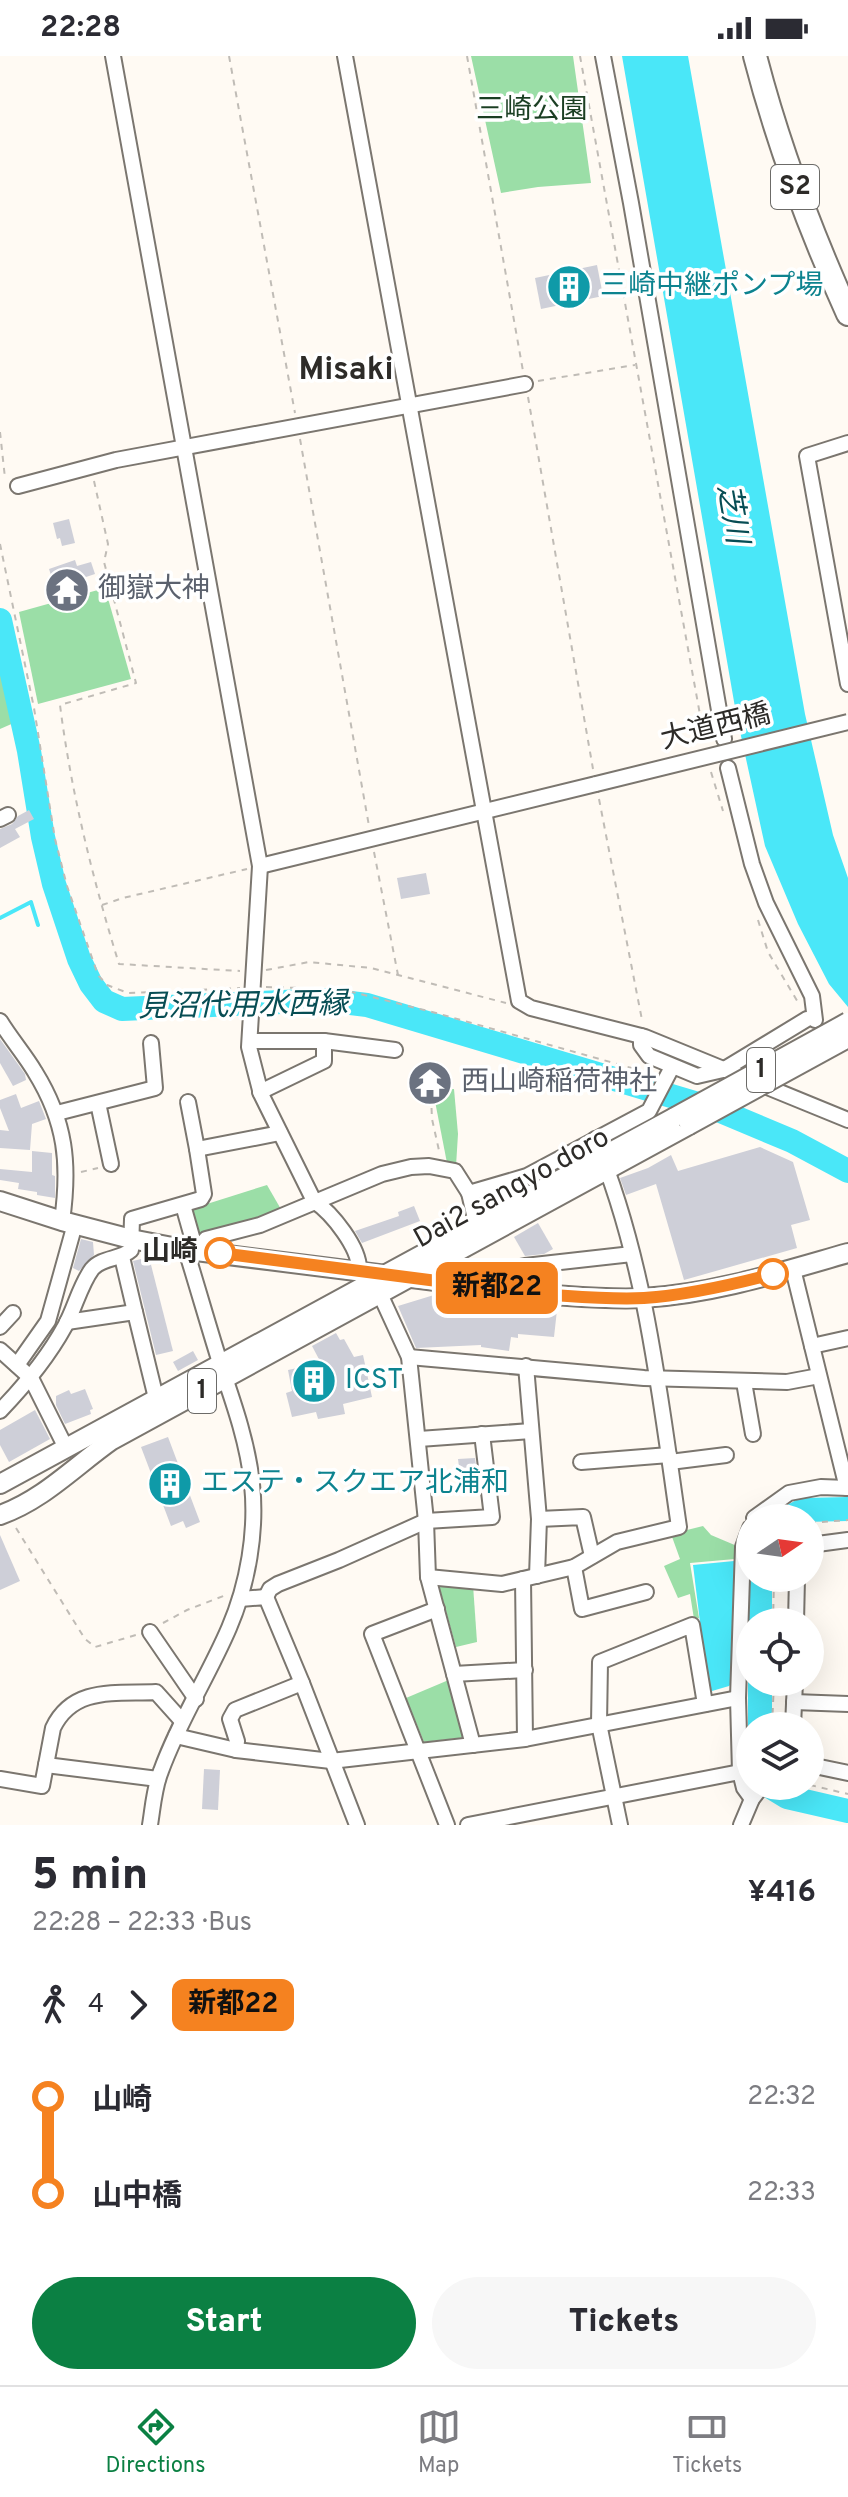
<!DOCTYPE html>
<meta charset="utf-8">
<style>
:root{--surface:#fff;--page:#f7f7f7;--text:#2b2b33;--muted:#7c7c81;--line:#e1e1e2;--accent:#0b8043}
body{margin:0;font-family:Overpass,"Noto Sans JP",sans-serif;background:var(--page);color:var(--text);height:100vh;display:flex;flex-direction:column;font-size:30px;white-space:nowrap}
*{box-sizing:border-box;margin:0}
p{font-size:26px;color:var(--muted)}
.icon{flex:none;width:44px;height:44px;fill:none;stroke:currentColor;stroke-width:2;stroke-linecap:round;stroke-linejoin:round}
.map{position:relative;height:1769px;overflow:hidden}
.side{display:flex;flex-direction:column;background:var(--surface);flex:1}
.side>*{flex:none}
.badge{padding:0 16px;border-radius:12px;font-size:28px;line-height:52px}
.needle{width:52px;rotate:77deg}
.buttons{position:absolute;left:736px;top:1448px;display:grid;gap:16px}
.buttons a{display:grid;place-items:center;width:88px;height:88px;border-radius:50%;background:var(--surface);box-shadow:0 8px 32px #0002;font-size:40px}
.map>.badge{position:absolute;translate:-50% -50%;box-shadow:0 0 0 4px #fff}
.legs{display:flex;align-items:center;gap:12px;height:88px;padding:0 32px;font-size:26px}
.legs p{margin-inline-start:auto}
.summary{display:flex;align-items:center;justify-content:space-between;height:136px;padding:0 32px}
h1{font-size:44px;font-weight:800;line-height:60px}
.action{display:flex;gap:16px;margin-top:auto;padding:16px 32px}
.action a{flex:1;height:92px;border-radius:48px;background:var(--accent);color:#fff;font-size:32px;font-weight:800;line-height:92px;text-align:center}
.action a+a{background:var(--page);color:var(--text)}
ul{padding:0 32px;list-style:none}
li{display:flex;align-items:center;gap:28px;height:96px;font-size:30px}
li i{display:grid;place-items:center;width:12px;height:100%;margin:0 10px;background:currentColor}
li i::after{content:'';width:20px;height:20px;margin:-10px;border:6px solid;border-radius:50%;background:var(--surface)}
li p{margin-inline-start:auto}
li:first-child i{background:linear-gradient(#0000 50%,currentColor 0)}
li:last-child i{background:linear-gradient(currentColor 50%,#0000 0)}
.status{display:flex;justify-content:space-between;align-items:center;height:56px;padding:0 40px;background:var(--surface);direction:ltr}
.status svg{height:22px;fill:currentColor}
.dock{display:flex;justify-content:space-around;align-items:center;height:112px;border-top:2px solid var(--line);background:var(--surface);font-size:22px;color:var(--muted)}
.dock a{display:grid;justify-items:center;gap:4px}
.dock .active{color:var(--accent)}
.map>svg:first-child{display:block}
.green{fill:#9bdea7}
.water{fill:#4ae7f8}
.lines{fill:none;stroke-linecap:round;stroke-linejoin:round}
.stream{stroke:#4ae7f8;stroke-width:4}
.river{stroke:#4ae7f8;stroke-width:24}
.building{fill:#cecfd8}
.minor-casing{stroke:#7b766f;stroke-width:18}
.major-casing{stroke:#7b766f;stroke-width:22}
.highway-casing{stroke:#7b766f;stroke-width:26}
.path{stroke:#c0bcb6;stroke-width:2;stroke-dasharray:6 6;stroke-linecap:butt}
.minor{stroke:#fff;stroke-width:14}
.major{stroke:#fff;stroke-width:18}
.highway{stroke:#fff;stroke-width:22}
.minor-bridge-casing{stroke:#7b766f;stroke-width:18;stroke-linecap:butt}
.major-bridge-casing{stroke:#7b766f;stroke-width:22;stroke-linecap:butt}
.minor-bridge{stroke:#fff;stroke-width:14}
.major-bridge{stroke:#fff;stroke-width:18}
.line-1-casing{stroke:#fff;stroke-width:18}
.line-1{stroke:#f58220;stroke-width:12}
.stop-1-dot{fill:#fff;stroke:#f58220;stroke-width:4}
.labels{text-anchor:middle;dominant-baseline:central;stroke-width:7;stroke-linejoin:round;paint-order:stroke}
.shield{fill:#fff;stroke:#6c6b68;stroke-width:2}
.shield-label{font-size:26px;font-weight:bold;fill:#2d2b28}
.park-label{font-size:28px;fill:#1b3f23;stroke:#fff}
.culture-label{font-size:28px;fill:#0d838f;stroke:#fff;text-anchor:start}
.worship-label{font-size:28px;fill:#5b616d;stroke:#fff;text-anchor:start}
.street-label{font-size:28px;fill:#2d2b28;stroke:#fff}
.stop-label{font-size:28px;font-weight:bold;fill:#2d2b28;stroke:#fff;text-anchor:end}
.water-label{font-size:30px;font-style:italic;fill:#074d54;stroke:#fff}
.quarter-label{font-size:32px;font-weight:bold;fill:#2d2b28;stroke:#fff}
</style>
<div class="status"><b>22:28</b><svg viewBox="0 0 49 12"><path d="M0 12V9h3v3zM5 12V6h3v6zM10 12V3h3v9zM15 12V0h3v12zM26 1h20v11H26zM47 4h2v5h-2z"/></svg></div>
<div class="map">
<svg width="848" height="1769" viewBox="0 0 848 1769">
<rect width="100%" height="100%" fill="#fffaf3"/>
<!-- green -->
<g class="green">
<path d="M 471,0 L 573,0 L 591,127 L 538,131 L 501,137 Z"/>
<path d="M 105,532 L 131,623 L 38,648 L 19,556 Z"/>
<path d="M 0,582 L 16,666 L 0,673 Z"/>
<path d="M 454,1033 L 458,1078 L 456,1110 L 447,1107 L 433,1035 Z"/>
<path d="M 267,1129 L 282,1155 L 259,1166 L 197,1180 L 191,1153 Z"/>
<path d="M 703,1470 L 711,1479 L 737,1490 L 735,1503 L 690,1507 L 699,1562 L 694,1563 L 690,1538 L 678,1542 L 664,1510 L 680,1503 L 671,1478 Z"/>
<path d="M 443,1525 L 473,1529 L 477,1586 L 456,1591 L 439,1530 Z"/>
<path d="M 451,1623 L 467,1681 L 424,1686 L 406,1642 Z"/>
</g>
<!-- water -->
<g class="water">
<path d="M 622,0 L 688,0 L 805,658 L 833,779 L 848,822 L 848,951 L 829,928 L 798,868 L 765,790 L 736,657 Z"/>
<path d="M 734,1505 L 733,1626 L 729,1630 L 712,1635 L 708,1631 L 693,1509 Z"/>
</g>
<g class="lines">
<!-- stream -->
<path class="stream" d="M 0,862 L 31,846 L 38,869"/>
<!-- river -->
<g class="river">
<path d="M 0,564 L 29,695 L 43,781 L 54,828 L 79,903 L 91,928 L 104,945 L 122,953 L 326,944 L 367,949 L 718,1054 L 792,1085 L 848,1115"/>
<path d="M 788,1462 L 803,1454 L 848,1453"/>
<path d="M 760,1566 L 760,1522"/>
<path d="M 760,1670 L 760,1626"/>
<path d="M 769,1730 L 787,1741 L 848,1755"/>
</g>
</g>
<!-- building -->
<g class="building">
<path d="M 597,209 L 603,240 L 541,253 L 535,222 Z"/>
<path d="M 69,463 L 75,487 L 62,490 L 60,482 L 57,483 L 53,467 Z"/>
<path d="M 75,504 L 77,510 L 91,506 L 95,518 L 74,525 L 78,538 L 59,544 L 49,513 Z"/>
<path d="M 29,754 L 34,763 L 15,773 L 20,781 L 0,792 L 0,773 L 12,768 L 18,760 Z"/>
<path d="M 426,817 L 430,838 L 401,843 L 397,822 Z"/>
<path d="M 0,983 L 25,1018 L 26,1024 L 13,1030 L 0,1007 Z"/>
<path d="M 16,1038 L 21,1052 L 39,1045 L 46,1063 L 32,1068 L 30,1094 L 0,1092 L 0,1074 L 9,1075 L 0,1052 L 0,1044 Z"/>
<path d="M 760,1091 L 793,1106 L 810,1164 L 791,1169 L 797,1192 L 684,1224 L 656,1128 L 626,1139 L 620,1122 L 648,1112 L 671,1099 L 678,1115 Z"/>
<path d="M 32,1095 L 52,1097 L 52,1119 L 55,1120 L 55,1142 L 37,1139 L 37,1136 L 18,1133 L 19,1127 L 0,1124 L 0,1113 L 32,1116 Z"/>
<path d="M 414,1150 L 420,1165 L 362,1187 L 355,1175 L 399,1160 L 398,1156 Z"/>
<path d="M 538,1167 L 553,1193 L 544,1198 L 525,1200 L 514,1181 Z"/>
<path d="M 81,1183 L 93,1186 L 94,1199 L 79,1215 L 73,1212 Z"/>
<path d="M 149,1201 L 173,1295 L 156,1299 L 133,1205 Z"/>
<path d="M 434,1239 L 436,1250 L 471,1242 L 473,1244 L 557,1254 L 554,1281 L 518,1278 L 518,1282 L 511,1281 L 509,1295 L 481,1291 L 481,1289 L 416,1292 L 398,1250 Z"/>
<path d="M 336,1277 L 340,1284 L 344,1283 L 354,1301 L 363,1299 L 372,1341 L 343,1348 L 345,1358 L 318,1363 L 316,1356 L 292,1361 L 286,1337 L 292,1335 L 288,1314 L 321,1307 L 312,1290 Z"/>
<path d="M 193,1295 L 198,1304 L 178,1315 L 173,1306 Z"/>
<path d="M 85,1333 L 93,1353 L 90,1354 L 91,1358 L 65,1368 L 56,1349 L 56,1340 L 69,1334 L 71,1338 Z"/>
<path d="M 35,1354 L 50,1383 L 9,1406 L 0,1389 L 0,1374 Z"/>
<path d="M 168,1381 L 200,1466 L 186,1472 L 183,1465 L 171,1470 L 141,1391 Z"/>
<path d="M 475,1402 L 479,1433 L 462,1435 L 458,1403 Z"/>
<path d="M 0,1479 L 20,1525 L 0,1534 Z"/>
<path d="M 204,1713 L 220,1714 L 218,1754 L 202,1753 Z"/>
</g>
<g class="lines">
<!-- minor casing -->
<g class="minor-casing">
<g id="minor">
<path d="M 113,0 L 260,810 L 249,991 L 261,1038 L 314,1145 C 332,1157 360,1192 359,1214"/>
<path d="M 345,0 L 519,945 L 531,952 L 645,981 L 848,1064"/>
<path d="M 603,0 L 631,147 L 724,683"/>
<path d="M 848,387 L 807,400 L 848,628"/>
<path d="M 18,430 L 116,404 L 525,328"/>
<path d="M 728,712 L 752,808 L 766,847 L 812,940 L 815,964"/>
<path d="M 0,763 L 8,759"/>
<path d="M 260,810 L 596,728"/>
<path d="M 0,965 C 11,983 25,999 35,1016 C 66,1066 70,1108 62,1165"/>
<path d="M 641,980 L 641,989 L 649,1000 L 697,1020 L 723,1014 L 807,963"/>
<path d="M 250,985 L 324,985 L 395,994"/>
<path d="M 260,1036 L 324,1005 L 324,985"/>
<path d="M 188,1046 L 197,1093"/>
<path d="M 98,1047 L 111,1108"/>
<path d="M 57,1057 L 155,1032 L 151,987"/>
<path d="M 469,1137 L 476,1167"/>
<path d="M 183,1149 L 196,1195"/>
<path d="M 196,1195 L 206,1183 L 260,1169 L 382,1118 L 411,1111 L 429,1110 L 455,1115 L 469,1137 L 527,1120 L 649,1055 L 672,1011"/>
<path d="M 122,1201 L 135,1256"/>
<path d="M 793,1213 L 847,1432"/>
<path d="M 467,1228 L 477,1220 L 525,1210 L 632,1198"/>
<path d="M 380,1238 L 409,1301 L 426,1465 L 428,1521 L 473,1689"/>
<path d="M 67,1266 L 135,1256 L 156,1342"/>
<path d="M 0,1271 L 13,1257"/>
<path d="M 812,1290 L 848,1282"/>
<path d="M 0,1294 L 31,1322 L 66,1392"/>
<path d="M 409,1301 L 644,1322 L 787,1326 L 819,1320"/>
<path d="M 17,1309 L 48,1265 L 75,1168"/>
<path d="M 526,1310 L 539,1463 L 537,1520"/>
<path d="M 744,1326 L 753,1378"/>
<path d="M 0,1355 C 25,1329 47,1303 65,1270 C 75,1252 80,1229 92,1213 C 102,1201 120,1204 131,1194 L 132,1163 L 201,1143 L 204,1138 L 197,1093 L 280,1077"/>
<path d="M 419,1383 L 531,1375"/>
<path d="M 581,1406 L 669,1399"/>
<path d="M 670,1406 L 726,1399"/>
<path d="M 754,1462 L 789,1437 L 821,1431 L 848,1432"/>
<path d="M 539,1463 L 583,1461 L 592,1500"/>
<path d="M 750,1472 L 743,1491 L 738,1642 L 740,1716 L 744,1732 L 752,1743"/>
<path d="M 810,1489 L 848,1484"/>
<path d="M 574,1511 L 582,1553 L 646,1536"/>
<path d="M 428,1521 L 502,1528 L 574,1511 L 617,1486 L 679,1471 C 660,1341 646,1205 595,1083"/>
<path d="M 523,1523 L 525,1683"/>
<path d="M 266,1541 L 270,1533 L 278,1528 L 339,1504 L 426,1465 L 492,1461 L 482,1378"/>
<path d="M 240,1543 L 266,1541 L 302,1627 L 357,1769"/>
<path d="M 437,1553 L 372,1578 L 447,1769"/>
<path d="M 796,1566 L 797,1522"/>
<path d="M 150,1576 L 196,1643"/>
<path d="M 454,1618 L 525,1614"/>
<path d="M 794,1646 L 848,1648"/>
<path d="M 793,1670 L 795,1626"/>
<path d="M 176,1680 L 236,1694 L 331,1705 L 525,1683 L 738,1642"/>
<path d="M 236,1694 L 237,1685 L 230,1663 L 235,1654 L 302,1627"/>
<path d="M 46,1709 L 158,1723"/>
<path d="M 810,1709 L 848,1717"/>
<path d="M 0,1723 L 42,1730 L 53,1672 C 73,1630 116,1638 156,1636 L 182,1665"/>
<path d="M 150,1769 C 153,1751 154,1732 161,1715 C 179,1665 208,1621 229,1572 C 248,1528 257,1475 252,1428 C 248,1388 234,1348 221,1310 C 210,1275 200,1240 189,1204 L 188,1194"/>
<path d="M 468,1769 L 740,1716"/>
<path d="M 620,1769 L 599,1668 L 600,1606 L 692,1569 L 705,1648"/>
<path d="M 741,1769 L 752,1743 L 762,1730"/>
</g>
</g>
<!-- major casing -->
<g class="major-casing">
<g id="major">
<path d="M 0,1145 L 62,1165 L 131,1183 L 188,1194 L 538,1238 C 573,1240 608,1244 643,1242 C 713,1238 781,1216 848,1197"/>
<path d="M 0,1428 L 675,1061"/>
<path d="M 0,1459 C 43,1444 75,1410 112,1384 L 689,1069"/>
</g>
</g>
<!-- highway casing -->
<g class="highway-casing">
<path id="highway" d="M 755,0 C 778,89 810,174 848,258"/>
</g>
<!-- path -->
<g class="path">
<path d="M 229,0 L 295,357"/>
<path d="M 467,0 L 523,315"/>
<path d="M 580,0 L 705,686"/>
<path d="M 538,325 L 635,309"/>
<path d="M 528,341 L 593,713"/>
<path d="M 0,376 L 5,422"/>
<path d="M 300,383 L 369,770"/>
<path d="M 94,425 L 108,488 L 104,506 L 136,627 L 60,649 C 71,736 93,824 119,908 L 240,915"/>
<path d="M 0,488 L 34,652 L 55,783 L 67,830 L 98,919 L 107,929 L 128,937 L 240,932"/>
<path d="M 711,716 L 723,755"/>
<path d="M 599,743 L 642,964"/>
<path d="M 374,796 L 398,919"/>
<path d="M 102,849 L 123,842 L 247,813"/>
<path d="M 758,864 L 768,896 L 799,948"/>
<path d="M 266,914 L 309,906 L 371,912 L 506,947"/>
<path d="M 266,931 L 340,933 L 436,957 L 653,1018"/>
<path d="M 431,1040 L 432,1063 L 440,1099"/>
<path d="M 81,1116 L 98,1112"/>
<path d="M 810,1467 L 848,1464"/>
<path d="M 16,1472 L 85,1583 L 95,1591 L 136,1579"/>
<path d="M 773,1566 L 774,1522"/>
<path d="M 163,1567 L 187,1554 L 226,1539"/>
<path d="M 772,1670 L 774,1626"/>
<path d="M 810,1729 L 848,1738"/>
</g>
<!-- minor -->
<use href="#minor" class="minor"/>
<!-- major -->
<use href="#major" class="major"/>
<!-- highway -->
<use href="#highway" class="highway"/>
<!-- minor-bridge casing -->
<g class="minor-bridge-casing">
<path id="minor-bridge" d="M 596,728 L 848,666"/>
</g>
<!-- major-bridge casing -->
<g class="major-bridge-casing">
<g id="major-bridge">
<path d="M 675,1061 L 848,966"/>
<path d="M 689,1069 L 848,982"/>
</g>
</g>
<!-- minor-bridge -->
<use href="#minor-bridge" class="minor-bridge"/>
<!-- major-bridge -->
<use href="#major-bridge" class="major-bridge"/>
</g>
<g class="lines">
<!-- line-1 casing -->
<g class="line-1-casing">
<path id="line-1" d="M 220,1197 L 538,1238 C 573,1240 609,1244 644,1242 C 688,1239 731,1229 773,1218"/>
</g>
<!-- line-1 -->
<use href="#line-1" class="line-1"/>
</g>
<!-- icons -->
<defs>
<g id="building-disc" transform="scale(2.3)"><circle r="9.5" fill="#0f9aa8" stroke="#fff"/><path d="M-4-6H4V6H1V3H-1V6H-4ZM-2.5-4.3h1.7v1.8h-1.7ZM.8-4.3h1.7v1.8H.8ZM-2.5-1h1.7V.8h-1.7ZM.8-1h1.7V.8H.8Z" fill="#fff"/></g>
<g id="temple-disc" transform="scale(2.3)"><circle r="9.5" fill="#6b7280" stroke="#fff"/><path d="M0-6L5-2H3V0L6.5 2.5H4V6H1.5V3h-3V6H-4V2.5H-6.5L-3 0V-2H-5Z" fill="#fff"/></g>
</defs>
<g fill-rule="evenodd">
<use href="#building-disc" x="569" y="231"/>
<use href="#temple-disc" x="67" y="534"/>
<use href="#temple-disc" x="430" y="1027"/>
<use href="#building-disc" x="314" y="1325"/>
<use href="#building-disc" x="170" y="1428"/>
</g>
<!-- markers -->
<g class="stop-1-dot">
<circle cx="220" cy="1197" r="14"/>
<circle cx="773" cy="1218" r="14"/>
</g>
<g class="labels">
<!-- shield labels -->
<g class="shield">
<rect x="771" y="109" width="48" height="44" rx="6"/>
<rect x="747" y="992" width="28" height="44" rx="6"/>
<rect x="188" y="1313" width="28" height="44" rx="6"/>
</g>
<g class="shield-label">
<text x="795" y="131">S2</text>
<text x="761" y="1014">1</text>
<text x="202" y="1335">1</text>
</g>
<!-- park labels -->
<g class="park-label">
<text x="532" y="55">三崎公園</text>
</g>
<!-- culture labels -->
<g class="culture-label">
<text x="600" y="231">三崎中継ポンプ場</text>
<text x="345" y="1325">ICST</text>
<text x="201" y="1428">エステ・スクエア北浦和</text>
</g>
<!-- worship labels -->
<g class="worship-label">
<text x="98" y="534">御嶽大神</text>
<text x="461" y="1027">西山崎稲荷神社</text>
</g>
<!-- street labels -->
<g class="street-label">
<text transform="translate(716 672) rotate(-14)">大道西橋</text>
<text transform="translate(512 1133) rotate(-29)">Dai2 sangyo doro</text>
</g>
<!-- stop labels -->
<g class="stop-label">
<text x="198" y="1197">山崎</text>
</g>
<!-- water labels -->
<g class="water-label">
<text transform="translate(731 458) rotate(80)">芝川</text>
<text transform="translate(243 951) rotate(-1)">見沼代用水西縁</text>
</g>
<!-- quarter labels -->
<g class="quarter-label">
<text x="346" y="315">Misaki</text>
</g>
</g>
</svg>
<div class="buttons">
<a><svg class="needle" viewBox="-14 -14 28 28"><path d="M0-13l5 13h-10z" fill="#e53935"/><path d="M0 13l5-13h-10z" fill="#7c7c81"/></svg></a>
<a><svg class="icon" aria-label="locate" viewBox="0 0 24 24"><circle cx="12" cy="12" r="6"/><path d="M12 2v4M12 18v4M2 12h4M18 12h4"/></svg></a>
<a><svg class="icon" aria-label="layers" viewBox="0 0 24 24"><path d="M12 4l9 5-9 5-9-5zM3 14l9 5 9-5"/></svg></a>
</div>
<b class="badge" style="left:497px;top:1232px;background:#f58220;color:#111">新都22</b>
</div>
<section class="side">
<div class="summary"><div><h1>5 min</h1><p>22:28 – 22:33 · Bus</p></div><b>¥416</b></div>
<div class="legs"><svg class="icon" aria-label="walk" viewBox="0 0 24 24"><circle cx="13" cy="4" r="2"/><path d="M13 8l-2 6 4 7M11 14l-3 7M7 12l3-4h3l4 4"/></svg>4<svg class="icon" aria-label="forward" viewBox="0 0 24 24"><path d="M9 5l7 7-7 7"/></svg><b class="badge" style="background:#f58220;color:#111">新都22</b></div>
<ul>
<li><i style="color:#f58220"></i><b>山崎</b><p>22:32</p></li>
<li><i style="color:#f58220"></i><b>山中橋</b><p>22:33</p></li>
</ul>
<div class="action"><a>Start</a><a>Tickets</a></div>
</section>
<nav class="dock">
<a class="active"><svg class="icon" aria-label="directions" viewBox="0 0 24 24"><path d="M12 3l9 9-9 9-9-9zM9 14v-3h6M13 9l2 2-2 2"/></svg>Directions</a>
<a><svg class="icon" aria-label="map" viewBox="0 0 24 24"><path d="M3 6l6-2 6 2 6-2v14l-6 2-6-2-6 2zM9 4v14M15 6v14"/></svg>Map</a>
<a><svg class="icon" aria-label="tickets" viewBox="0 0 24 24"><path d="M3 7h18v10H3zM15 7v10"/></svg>Tickets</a>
</nav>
